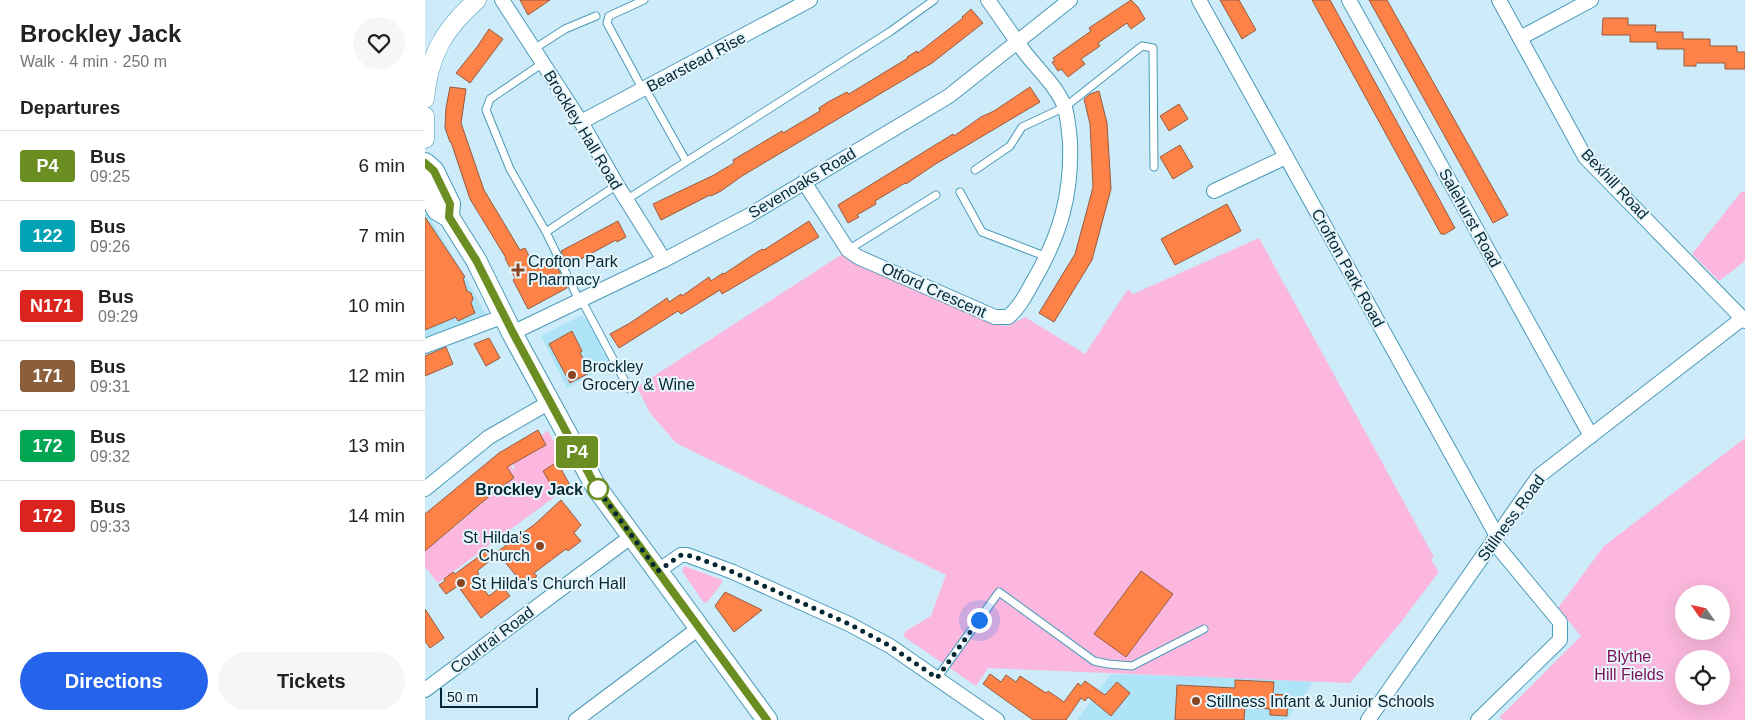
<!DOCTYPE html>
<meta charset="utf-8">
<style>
:root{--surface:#fff;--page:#f6f6f6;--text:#222;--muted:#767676;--line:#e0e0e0;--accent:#2563eb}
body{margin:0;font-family:Arial,sans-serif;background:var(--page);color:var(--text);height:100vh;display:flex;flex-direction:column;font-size:19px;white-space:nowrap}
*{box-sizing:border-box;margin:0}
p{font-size:16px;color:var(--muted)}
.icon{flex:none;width:28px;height:28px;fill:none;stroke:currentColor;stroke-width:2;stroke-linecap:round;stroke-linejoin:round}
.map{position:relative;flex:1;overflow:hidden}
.side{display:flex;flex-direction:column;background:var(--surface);width:425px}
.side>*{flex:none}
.badge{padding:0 10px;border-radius:4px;font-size:18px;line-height:32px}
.needle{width:32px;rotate:304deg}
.fabs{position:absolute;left:1250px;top:585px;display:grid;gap:10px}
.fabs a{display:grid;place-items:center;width:55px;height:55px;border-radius:50%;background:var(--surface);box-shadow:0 5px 20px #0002;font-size:25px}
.scale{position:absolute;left:15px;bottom:12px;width:98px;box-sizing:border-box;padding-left:5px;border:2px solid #042834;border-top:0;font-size:14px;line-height:18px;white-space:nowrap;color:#042834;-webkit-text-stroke:4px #e7f6fc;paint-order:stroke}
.you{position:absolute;width:25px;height:25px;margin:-12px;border:4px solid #fff;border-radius:50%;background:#1a73e8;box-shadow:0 0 0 8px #1a73e833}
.map>.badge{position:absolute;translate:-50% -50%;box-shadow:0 0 0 2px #fff}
h2{padding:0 20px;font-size:19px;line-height:45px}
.round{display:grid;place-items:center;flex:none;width:52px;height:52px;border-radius:26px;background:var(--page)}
.summary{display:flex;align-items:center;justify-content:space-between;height:85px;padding:0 20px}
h1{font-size:24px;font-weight:600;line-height:38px}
.primary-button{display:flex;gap:10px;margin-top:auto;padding:10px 20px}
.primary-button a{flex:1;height:58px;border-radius:30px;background:var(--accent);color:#fff;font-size:20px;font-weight:600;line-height:58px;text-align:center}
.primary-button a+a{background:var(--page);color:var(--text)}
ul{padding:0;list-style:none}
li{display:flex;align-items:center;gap:15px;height:70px;padding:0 20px;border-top:1px solid var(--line)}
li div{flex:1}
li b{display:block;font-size:19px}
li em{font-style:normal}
li .badge{min-width:55px;font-weight:700;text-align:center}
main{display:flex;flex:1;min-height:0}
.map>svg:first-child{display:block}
.built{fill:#afe3f8}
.green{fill:#fbb7dd;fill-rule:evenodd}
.building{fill:#fc8247;stroke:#985b3f}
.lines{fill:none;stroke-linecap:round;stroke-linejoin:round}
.service-casing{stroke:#4a9bb9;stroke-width:9}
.minor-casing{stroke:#4a9bb9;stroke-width:16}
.tertiary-casing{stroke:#4a9bb9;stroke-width:19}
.secondary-casing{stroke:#4a9bb9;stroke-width:22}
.service{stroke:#fff;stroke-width:7}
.minor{stroke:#fff;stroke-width:14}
.tertiary{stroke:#fff;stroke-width:18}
.secondary{stroke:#fff;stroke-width:20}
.line-casing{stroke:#fff;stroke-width:11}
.line{stroke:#6b8e23;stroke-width:8}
.walk{stroke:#042834;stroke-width:5;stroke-dasharray:0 9}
.poi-dot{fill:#8b4421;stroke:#e7f6fc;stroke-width:2}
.stop-dot{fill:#fff;stroke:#6b8e23;stroke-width:2.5}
.labels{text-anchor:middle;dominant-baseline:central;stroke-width:4;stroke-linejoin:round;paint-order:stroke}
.street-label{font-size:16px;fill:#042834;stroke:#e7f6fc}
.poi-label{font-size:16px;fill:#042834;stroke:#e7f6fc;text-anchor:start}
.stop-label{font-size:16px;font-weight:bold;fill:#042834;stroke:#e7f6fc;text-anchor:end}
.park-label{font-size:16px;fill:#7c115a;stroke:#e7f6fc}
</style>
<main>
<section class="side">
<div class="summary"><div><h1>Brockley Jack</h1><p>Walk · 4 min · 250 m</p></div><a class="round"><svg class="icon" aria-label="heart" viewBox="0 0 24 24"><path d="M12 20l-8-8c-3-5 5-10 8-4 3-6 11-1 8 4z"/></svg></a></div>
<h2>Departures</h2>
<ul>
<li><span class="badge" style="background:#6b8e23;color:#fff">P4</span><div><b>Bus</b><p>09:25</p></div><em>6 min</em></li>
<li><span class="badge" style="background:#00a3b4;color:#fff">122</span><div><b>Bus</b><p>09:26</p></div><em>7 min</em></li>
<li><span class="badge" style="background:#dc241f;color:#fff">N171</span><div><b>Bus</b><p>09:29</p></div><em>10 min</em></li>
<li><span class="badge" style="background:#8b5e3c;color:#fff">171</span><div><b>Bus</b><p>09:31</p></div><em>12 min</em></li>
<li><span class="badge" style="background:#00a651;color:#fff">172</span><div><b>Bus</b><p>09:32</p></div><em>13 min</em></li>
<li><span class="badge" style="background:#dc241f;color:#fff">172</span><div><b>Bus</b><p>09:33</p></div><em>14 min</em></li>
</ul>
<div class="primary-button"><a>Directions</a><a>Tickets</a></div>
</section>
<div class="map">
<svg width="1320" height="720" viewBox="0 0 1320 720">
<rect width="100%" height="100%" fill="#cdebf8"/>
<!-- built -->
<g class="built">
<path d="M 2,213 L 33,265 L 36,272 L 38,272 L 62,317 L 0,340 L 0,214 Z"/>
<path d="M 157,315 L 159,319 L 164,319 L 178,346 L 177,352 L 183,355 L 187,363 L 142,388 L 116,336 Z"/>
<path d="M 686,674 L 814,678 L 889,682 L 861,720 L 652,720 Z"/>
</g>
<!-- green -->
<g class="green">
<path d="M 1320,191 L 1320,261 L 1294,281 L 1267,254 L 1316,192 Z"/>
<path d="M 834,238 L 1009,557 L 1006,559 L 1013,571 L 1013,573 L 976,622 L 925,683 L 563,668 L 551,686 L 478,636 L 481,631 L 506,616 L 521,575 L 251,443 L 225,413 L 212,387 L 419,253 L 433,264 L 569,324 L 583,326 L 600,317 L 660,354 L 703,289 L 708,294 Z"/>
<path d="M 123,431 L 138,459 L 118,471 L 132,495 L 13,583 L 0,567 L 0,551 L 24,531 L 15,520 L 19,517 L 28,528 L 42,516 L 35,506 L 37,502 L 46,513 L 58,503 L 49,492 L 53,489 L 62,499 L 74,490 L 66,479 L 70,475 L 77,486 L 89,479 L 81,466 L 84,464 L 89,470 L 90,468 L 88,464 L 121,445 L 116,435 Z"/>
<path d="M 1320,438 L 1320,720 L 1079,720 L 1074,718 L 1156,636 L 1133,608 L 1179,546 ZM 1259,594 L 1296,594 L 1296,631 L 1259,631 ZM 1259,659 L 1296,659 L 1296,696 L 1259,696 Z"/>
<path d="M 259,566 L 297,580 L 297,583 L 282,602 L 279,603 L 257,571 Z"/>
</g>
<!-- building -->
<g class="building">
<path d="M 95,0 L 125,0 L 103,15 Z"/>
<path d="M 706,0 L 713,7 L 720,19 L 706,29 L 702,23 L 673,43 L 675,46 L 656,59 L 660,64 L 643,77 L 636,69 L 633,71 L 627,62 L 630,61 L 628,58 L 666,31 L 664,28 Z"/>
<path d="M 795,0 L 814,0 L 831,30 L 817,39 Z"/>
<path d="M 887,0 L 905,0 L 1030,228 L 1020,234 L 1016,234 Z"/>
<path d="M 944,0 L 962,0 L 1083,215 L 1068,223 Z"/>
<path d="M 546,9 L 558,23 L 507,63 L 317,176 L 296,191 L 286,196 L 285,195 L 236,220 L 228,204 L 289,175 L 309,163 L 308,160 L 357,131 L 358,133 L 395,111 L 394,108 L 403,102 L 422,92 L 424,94 L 483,58 L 482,57 L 492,51 L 493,53 L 538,18 L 537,17 Z"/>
<path d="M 1178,18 L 1203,18 L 1203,25 L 1231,25 L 1230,32 L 1258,32 L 1258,39 L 1285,39 L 1285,46 L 1312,46 L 1312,52 L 1320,52 L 1320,69 L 1300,69 L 1300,63 L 1271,63 L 1271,66 L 1259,66 L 1259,49 L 1232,49 L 1232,42 L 1205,42 L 1205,35 L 1177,35 Z"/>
<path d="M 64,29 L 78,39 L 45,83 L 31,73 L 52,47 Z"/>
<path d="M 25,87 L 41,89 L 36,123 L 59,190 L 95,250 L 100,248 L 110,268 L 128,258 L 142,288 L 103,309 L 88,280 L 90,278 L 80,258 L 81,258 L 45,199 L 26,142 L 25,142 L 20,128 L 21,108 Z"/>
<path d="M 605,87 L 615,102 L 509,165 L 481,184 L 480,183 L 450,201 L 451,204 L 432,215 L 434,217 L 423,223 L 413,205 L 528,134 L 529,136 L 556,117 L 569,111 Z"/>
<path d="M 674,91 L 682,123 L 686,189 L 667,260 L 629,322 L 614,313 L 650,254 L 662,210 L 668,187 L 665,124 L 659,99 L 665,94 Z"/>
<path d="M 754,104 L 763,119 L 744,131 L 735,116 Z"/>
<path d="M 755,145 L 768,167 L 748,179 L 735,157 Z"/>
<path d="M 802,204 L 816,231 L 750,265 L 736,239 Z"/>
<path d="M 0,217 L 40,277 L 38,278 L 42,291 L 46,293 L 48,299 L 46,303 L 50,313 L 33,321 L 31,317 L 0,330 Z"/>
<path d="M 193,221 L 201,237 L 192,242 L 191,240 L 143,266 L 136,251 Z"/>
<path d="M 384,221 L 394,237 L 297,294 L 295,290 L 256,314 L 253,311 L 194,348 L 185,334 L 205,323 L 242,298 L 244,302 L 256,294 L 257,296 L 284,277 L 286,281 L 298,273 L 299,274 L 332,252 L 338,249 L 339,250 Z"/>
<path d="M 147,331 L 157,351 L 155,353 L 166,372 L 145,383 L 124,344 Z"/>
<path d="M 64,338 L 75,358 L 61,366 L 49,344 Z"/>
<path d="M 21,347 L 28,364 L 0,376 L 0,356 Z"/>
<path d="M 113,430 L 121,445 L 82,467 L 89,478 L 73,489 L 0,551 L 0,514 L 74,453 Z"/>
<path d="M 132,462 L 145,485 L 132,495 L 118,471 Z"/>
<path d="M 136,500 L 156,525 L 149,533 L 156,541 L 143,551 L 141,549 L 109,573 L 112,576 L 103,583 L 100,579 L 96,582 L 72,552 L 110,524 Z"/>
<path d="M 60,552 L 66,560 L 52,571 L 54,574 L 49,577 L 64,596 L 77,586 L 85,596 L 56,618 L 33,586 L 21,594 L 14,585 L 20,581 L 19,579 L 28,572 L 30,574 Z"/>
<path d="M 716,571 L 748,594 L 701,657 L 669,634 Z"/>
<path d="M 300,592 L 337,610 L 309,632 L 290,606 Z"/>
<path d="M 0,609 L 19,638 L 5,648 L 0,641 Z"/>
<path d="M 565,674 L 576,682 L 581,675 L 591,682 L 595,676 L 621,693 L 623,691 L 639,702 L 653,683 L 656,686 L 660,681 L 680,695 L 692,682 L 705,693 L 686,716 L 663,697 L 660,701 L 656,698 L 641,720 L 608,720 L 558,684 Z"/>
<path d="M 810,680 L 849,682 L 848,694 L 863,695 L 862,716 L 845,715 L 845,709 L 820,707 L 819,720 L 750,720 L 752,685 L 810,688 Z"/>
</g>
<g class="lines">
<!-- service casing -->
<g class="service-casing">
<g id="service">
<path d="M 109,49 L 140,29 L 171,16"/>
<path d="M 118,63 L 65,99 L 61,110 L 85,169 L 121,232 L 154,300"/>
<path d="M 220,88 L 261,161"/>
<path d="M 218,90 L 182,23 L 184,16 L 219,0"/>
<path d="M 550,170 L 585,146 L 597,127 L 640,107 L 717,46 L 728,48 L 729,167"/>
<path d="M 535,192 L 557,232 L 622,257"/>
<path d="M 201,200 L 466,31 L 509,0"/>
<path d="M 121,232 L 192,185"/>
<path d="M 423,250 L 511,195"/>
<path d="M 156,299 L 204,389"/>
<path d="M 512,678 L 574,592 L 669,661 L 683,664 L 707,666 L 779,629"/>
</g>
</g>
<!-- minor casing -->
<g class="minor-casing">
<g id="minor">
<path d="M 77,0 L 156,122 L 192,185 L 239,260"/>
<path d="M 774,0 L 1072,536"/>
<path d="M 924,0 L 1166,436"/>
<path d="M 1074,0 L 1160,157 L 1320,321"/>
<path d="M 1095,38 L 1166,0"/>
<path d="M 156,122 L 385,0"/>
<path d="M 379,182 L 423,250 L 433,257 L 570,317 L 583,317 C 595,307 601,294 609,280 C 635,235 647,195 645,142 C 644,131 643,116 639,105 C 630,84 611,68 598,50 C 586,33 575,17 563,0"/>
<path d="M 789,191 L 861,157"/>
<path d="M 87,333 L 239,260 L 323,216 L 524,96 L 645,0"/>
<path d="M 0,346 L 79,316"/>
<path d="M 0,489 L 64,437 L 125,402"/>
<path d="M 233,571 L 256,555 L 262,555 L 308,572 L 424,624 L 465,646 L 572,720"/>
<path d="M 0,690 L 207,536"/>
<path d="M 151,720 L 274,628"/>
<path d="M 943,720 L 1114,476 L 1318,318"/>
<path d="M 1053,720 L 1135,640 L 1135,622 L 1068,541"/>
</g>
</g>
<!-- tertiary casing -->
<g class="tertiary-casing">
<g id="tertiary">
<path d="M 0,99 C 4,55 19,29 52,0"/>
<path d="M 0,116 L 0,139"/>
</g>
</g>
<!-- secondary casing -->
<g class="secondary-casing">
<g id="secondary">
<path d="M 0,163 L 9,171 L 25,204 L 24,217"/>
<path d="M 0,186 L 12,210 L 24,217 L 51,260 L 87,333 L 171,487 L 342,720"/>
</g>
</g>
<!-- service -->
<use href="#service" class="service"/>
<!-- minor -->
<use href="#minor" class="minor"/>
<!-- tertiary -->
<use href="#tertiary" class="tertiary"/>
<!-- secondary -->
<use href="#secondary" class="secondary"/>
</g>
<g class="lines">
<!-- line casing -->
<g class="line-casing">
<path id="line" d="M 0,163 L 9,171 L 25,204 L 24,217 L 51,260 L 88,333 L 171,487 L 342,720"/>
</g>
<!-- line -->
<use href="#line" class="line"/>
<!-- walk -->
<path class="walk" d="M 173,489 L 171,487 L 233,571 L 256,555 L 262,555 L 273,558 L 308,572 L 424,624 L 465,646 L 512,678 L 554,620"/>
</g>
<!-- markers -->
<g class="poi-dot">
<path d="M90.5 262.5h5v5h5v5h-5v5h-5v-5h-5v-5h5z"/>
<circle cx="147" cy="375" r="5"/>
<circle cx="115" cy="546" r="5"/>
<circle cx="36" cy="583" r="5"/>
<circle cx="771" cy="701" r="5"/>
</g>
<circle class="stop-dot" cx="173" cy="489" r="10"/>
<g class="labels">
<!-- street labels -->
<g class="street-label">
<text transform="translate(271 62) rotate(-28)">Bearstead Rise</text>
<text transform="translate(158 130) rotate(59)">Brockley Hall Road</text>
<text transform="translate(377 183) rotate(-31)">Sevenoaks Road</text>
<text transform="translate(1190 184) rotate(47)">Bexhill Road</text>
<text transform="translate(1045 218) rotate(61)">Salehurst Road</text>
<text transform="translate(923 268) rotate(61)">Crofton Park Road</text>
<text transform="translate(509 290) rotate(24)">Otford Crescent</text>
<text transform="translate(1086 518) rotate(-54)">Stillness Road</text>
<text transform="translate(67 640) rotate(-37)">Courtrai Road</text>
</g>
<!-- poi labels -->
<g class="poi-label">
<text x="103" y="261">Crofton Park<tspan x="103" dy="18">Pharmacy</tspan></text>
<text x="157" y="366">Brockley<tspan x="157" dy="18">Grocery &amp; Wine</tspan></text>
<text x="105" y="537" text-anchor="end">St Hilda's<tspan x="105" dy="18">Church</tspan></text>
<text x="46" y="583">St Hilda's Church Hall</text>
<text x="781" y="701">Stillness Infant &amp; Junior Schools</text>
</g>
<!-- stop labels -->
<g class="stop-label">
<text x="158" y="489">Brockley Jack</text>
</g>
<!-- park labels -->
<g class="park-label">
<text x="1204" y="656">Blythe<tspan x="1204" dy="18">Hill Fields</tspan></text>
</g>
</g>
</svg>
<div class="fabs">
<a><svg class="needle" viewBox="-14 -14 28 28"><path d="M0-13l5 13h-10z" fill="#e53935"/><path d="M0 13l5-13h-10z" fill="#767676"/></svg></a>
<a><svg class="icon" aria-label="locate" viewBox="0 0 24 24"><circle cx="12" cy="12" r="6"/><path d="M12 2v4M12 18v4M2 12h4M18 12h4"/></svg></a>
</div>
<div class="scale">50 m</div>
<div class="you" style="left:554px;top:620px"></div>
<b class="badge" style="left:152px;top:452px;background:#6b8e23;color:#fff">P4</b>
</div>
</main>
